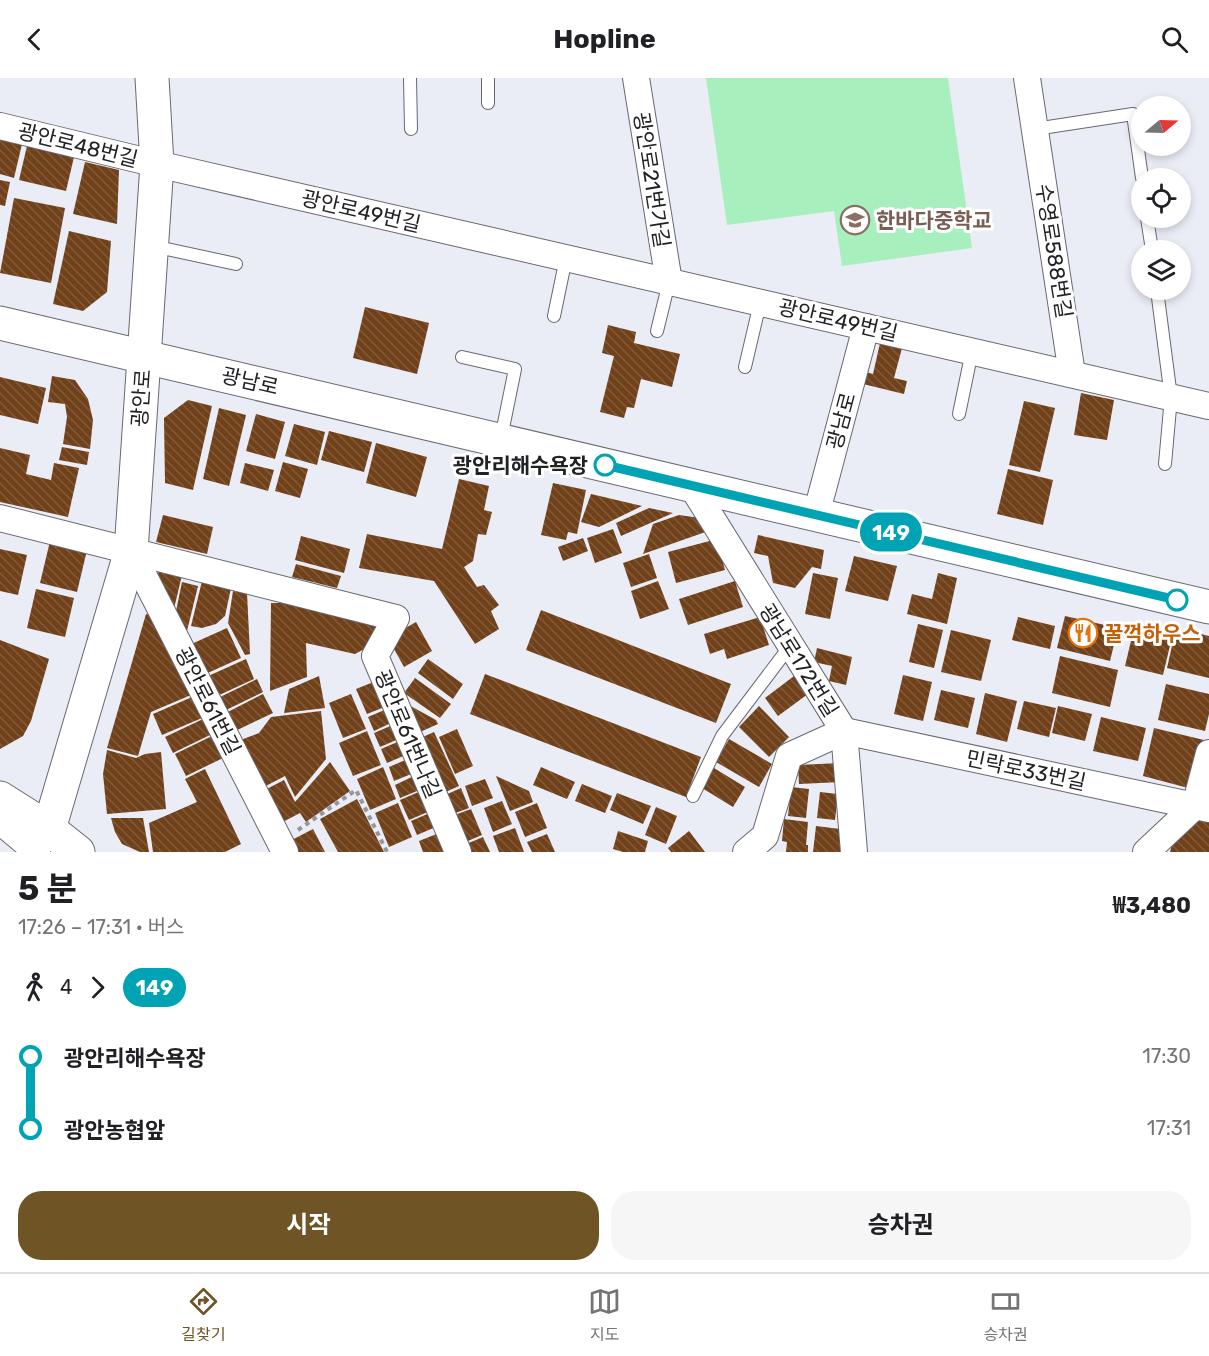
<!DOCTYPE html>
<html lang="ko">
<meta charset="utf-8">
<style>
:root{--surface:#fff;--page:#f6f6f6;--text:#202124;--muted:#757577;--line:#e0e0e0;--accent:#6f5426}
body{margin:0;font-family:Rubik,"Noto Sans KR",sans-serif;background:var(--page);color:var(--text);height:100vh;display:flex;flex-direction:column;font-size:22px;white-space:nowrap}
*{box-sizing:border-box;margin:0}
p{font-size:20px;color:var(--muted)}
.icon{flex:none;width:33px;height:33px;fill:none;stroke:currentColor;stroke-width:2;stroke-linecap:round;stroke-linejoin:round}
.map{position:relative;height:774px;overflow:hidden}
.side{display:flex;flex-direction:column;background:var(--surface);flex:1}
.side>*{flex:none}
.badge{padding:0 12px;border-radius:20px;font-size:21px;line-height:39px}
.needle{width:39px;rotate:71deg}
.buttons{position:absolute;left:1131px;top:18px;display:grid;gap:12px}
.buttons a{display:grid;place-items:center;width:60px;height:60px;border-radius:50%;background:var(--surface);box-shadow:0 3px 9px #0003;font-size:30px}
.map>.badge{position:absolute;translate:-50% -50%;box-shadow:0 0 0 3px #fff}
.legs{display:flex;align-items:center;gap:9px;height:66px;padding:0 18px;font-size:20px}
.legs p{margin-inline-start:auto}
.headline{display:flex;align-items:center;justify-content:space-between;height:102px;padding:0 18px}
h1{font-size:33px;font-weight:700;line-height:45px}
.cta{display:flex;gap:12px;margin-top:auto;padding:12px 18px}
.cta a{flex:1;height:69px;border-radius:24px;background:var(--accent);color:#fff;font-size:24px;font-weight:700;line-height:69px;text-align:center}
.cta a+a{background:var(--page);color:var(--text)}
ul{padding:0 18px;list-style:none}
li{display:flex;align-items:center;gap:21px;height:72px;font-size:22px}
li i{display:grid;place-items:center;width:9px;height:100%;margin:0 8px;background:currentColor}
li i::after{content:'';width:15px;height:15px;margin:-8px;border:4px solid;border-radius:50%;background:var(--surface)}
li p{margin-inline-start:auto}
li:first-child i{background:linear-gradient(#0000 50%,currentColor 0)}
li:last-child i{background:linear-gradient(currentColor 50%,#0000 0)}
header{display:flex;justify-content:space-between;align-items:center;height:78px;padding:0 18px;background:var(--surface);font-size:27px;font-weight:700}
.menu{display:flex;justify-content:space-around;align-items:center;height:84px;border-top:2px solid var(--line);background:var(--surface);font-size:16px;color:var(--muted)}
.menu a{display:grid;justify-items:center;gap:3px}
.menu .current{color:var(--accent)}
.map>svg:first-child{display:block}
.pitch{fill:#a7f0be}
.building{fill:url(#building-back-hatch)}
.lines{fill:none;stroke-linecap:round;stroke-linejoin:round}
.lane-casing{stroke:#676971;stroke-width:14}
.street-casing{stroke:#676971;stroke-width:28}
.secondary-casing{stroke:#676971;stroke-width:35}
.path{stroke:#94969c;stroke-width:4;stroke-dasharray:4.5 4.5;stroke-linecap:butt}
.lane{stroke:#fff;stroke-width:12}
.street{stroke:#fff;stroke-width:26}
.secondary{stroke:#fff;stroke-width:33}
.line-1-casing{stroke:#fff;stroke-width:14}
.line-1{stroke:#00a3b4;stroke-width:9}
.stop-1-dot{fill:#fff;stroke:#00a3b4;stroke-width:3}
.labels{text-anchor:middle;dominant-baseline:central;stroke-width:6;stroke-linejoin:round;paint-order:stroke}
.street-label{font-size:21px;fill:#212225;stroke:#fff}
.education-label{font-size:21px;font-weight:bold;fill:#785e54;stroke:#fff;text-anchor:start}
.stop-label{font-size:21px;font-weight:bold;fill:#212225;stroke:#fff;text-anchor:end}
.food-label{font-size:21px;font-weight:bold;fill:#c56008;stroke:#fff;text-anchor:start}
</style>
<header><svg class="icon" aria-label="back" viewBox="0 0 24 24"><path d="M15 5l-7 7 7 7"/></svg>Hopline<svg class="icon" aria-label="search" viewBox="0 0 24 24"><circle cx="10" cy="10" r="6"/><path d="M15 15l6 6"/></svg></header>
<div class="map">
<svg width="1209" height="774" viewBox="0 0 1209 774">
<defs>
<pattern id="building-back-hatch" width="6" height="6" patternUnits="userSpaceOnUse" patternTransform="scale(1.5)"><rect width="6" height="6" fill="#71411a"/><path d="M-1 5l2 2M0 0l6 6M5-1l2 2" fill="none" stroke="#805a3b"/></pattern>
</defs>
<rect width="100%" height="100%" fill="#eaedf6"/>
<!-- pitch -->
<path class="pitch" d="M 706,0 L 948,0 L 972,170 L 842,188 L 834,133 L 727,147 Z"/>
<!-- building -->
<g class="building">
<path d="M 0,61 L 22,66 L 14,100 L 0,96 Z"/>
<path d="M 27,68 L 74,79 L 66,113 L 19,102 Z"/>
<path d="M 85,84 L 119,92 L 117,146 L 73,136 Z"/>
<path d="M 0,102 L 10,104 L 5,128 L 0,127 Z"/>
<path d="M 14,120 L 65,130 L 51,205 L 0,195 Z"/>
<path d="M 69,153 L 111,163 L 107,214 L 83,233 L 53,226 Z"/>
<path d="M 365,229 L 429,245 L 417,296 L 353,280 Z"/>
<path d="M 608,247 L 636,254 L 634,265 L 680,276 L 672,309 L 641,301 L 634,330 L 627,329 L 624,340 L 600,334 L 614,278 L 602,275 Z"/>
<path d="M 880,265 L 902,270 L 894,300 L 907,303 L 904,316 L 863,306 L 866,294 L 873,296 Z"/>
<path d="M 52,298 L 75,302 L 88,321 L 93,342 L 90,371 L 63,366 L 67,339 L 65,326 L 48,324 Z"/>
<path d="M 0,299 L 46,310 L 38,346 L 0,337 Z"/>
<path d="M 1081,315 L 1114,322 L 1107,362 L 1074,357 Z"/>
<path d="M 188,322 L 212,328 L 193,412 L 165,405 L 164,340 Z"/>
<path d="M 1024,323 L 1055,330 L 1040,394 L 1009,387 Z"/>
<path d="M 219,330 L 246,337 L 229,408 L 203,401 Z"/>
<path d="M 256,336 L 285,344 L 275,381 L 246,373 Z"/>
<path d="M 294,346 L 325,354 L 317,387 L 285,378 Z"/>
<path d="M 329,353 L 372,364 L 364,394 L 321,382 Z"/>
<path d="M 376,365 L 427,379 L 416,419 L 366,405 Z"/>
<path d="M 62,369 L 89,374 L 87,387 L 59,382 Z"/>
<path d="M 0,370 L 30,377 L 26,396 L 51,402 L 54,385 L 79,390 L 68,439 L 0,424 Z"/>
<path d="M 283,384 L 308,391 L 300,420 L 275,413 Z"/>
<path d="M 245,385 L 274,392 L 268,413 L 240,405 Z"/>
<path d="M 1008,391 L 1053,402 L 1043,447 L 997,436 Z"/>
<path d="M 459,401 L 489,408 L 484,432 L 492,434 L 486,457 L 478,456 L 473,483 L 464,489 L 477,509 L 484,507 L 499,527 L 491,533 L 499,551 L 475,566 L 434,503 L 359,490 L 367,456 L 442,471 Z"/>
<path d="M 553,405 L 586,412 L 577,456 L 568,454 L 566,462 L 541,457 Z"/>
<path d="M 591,416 L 642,428 L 599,449 L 581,444 Z"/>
<path d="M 649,430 L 673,435 L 621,458 L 616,445 Z"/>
<path d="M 163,437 L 213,449 L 207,476 L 156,464 Z"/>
<path d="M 679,437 L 707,441 L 711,452 L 643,476 L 653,446 Z"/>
<path d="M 613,451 L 622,475 L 595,485 L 587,460 Z"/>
<path d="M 758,457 L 824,472 L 821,491 L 812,489 L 795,510 L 773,505 L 768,478 L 754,475 Z"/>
<path d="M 301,458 L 350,471 L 344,495 L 295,482 Z"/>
<path d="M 51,459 L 88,468 L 77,514 L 40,505 Z"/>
<path d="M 583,460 L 588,473 L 563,483 L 558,469 Z"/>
<path d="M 717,461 L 725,492 L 676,505 L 668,474 Z"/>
<path d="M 0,471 L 27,477 L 18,517 L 0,513 Z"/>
<path d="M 649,476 L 657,500 L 631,509 L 623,485 Z"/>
<path d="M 854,478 L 897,488 L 888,523 L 845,513 Z"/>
<path d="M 296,486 L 341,498 L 337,510 L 292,499 Z"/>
<path d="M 159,492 L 182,497 L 173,535 L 156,502 Z"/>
<path d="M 813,495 L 838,500 L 830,541 L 805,536 Z"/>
<path d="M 938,495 L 957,500 L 947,546 L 907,536 L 912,516 L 932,521 Z"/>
<path d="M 202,503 L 231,510 L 225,538 L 216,546 L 202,550 L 191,548 Z"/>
<path d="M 658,503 L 669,531 L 640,541 L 631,513 Z"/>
<path d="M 735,503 L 743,529 L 688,547 L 679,521 Z"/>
<path d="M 182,504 L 198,508 L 185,561 L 175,538 Z"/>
<path d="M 36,511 L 74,520 L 65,559 L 27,550 Z"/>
<path d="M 233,513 L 247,515 L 250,576 L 245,577 L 228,545 Z"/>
<path d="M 271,525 L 304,525 L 383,543 L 379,563 L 355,576 L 306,565 L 307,599 L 270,613 Z"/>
<path d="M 541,532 L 731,606 L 716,645 L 526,572 Z"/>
<path d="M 146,536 L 153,538 L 191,617 L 151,634 L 138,678 L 107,670 Z"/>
<path d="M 1065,538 L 1118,550 L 1110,583 L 1057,570 Z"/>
<path d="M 760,539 L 769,567 L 727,581 L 724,571 L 710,576 L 704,556 Z"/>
<path d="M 1018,539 L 1055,548 L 1050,571 L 1012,562 Z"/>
<path d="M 416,544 L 432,573 L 404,589 L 388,560 Z"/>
<path d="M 918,546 L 943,552 L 934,590 L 909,584 Z"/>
<path d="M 1135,546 L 1173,555 L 1163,597 L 1125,588 Z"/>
<path d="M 227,550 L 241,580 L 201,598 L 187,568 Z"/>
<path d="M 1176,550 L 1209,558 L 1209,600 L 1167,590 Z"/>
<path d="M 951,552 L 991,562 L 981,603 L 941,594 Z"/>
<path d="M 0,562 L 49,581 L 31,643 L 23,658 L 0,671 Z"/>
<path d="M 817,570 L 852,579 L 846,607 L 829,603 L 832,588 L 814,584 Z"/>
<path d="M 1060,578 L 1118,592 L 1110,629 L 1052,615 Z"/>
<path d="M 246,581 L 254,601 L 215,619 L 206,599 Z"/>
<path d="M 428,581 L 463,606 L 453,621 L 418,595 Z"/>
<path d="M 798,595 L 812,613 L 778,638 L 765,620 Z"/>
<path d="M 485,596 L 701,679 L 686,719 L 470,636 Z"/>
<path d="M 903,597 L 932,604 L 923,643 L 894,636 Z"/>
<path d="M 319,598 L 325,630 L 284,635 L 289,611 Z"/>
<path d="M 415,600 L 451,626 L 440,640 L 404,615 Z"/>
<path d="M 257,601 L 263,614 L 222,634 L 216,621 Z"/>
<path d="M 376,603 L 387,628 L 367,636 L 356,611 Z"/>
<path d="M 1166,606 L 1209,616 L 1209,636 L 1205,653 L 1158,642 Z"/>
<path d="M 941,612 L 975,620 L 968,650 L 934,642 Z"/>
<path d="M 985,615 L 1017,623 L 1007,664 L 976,656 Z"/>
<path d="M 263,616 L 273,635 L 229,656 L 220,638 Z"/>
<path d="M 351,616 L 366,651 L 343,660 L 329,625 Z"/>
<path d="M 192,619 L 202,640 L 162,657 L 153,636 Z"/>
<path d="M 1024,623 L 1056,630 L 1049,659 L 1017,651 Z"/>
<path d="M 407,626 L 436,642 L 438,646 L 420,654 Z"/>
<path d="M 759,628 L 789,659 L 769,679 L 739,649 Z"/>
<path d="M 1058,628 L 1092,636 L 1085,663 L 1052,655 Z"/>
<path d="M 389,630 L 395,643 L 374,653 L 368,639 Z"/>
<path d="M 321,633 L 326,681 L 295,719 L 285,698 L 260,711 L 235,664 L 259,655 L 271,639 Z"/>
<path d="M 1101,639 L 1146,650 L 1138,683 L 1093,673 Z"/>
<path d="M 203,641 L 210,657 L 173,675 L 165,659 Z"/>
<path d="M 395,646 L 401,660 L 380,669 L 374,655 Z"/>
<path d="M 1154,650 L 1204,662 L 1192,711 L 1143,698 Z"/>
<path d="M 457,651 L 473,688 L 455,696 L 439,659 Z"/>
<path d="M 367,653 L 381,687 L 353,698 L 339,665 Z"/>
<path d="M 434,654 L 459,708 L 441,716 L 416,662 Z"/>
<path d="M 212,658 L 223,680 L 186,698 L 175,676 Z"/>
<path d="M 729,661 L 772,686 L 759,709 L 716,684 Z"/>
<path d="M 402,662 L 408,676 L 387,685 L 381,671 Z"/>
<path d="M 107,672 L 136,680 L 145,676 L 161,674 L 166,731 L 107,736 L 103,696 Z"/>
<path d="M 410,680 L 416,694 L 394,703 L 389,689 Z"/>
<path d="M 330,684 L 350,713 L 306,744 L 300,735 L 277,747 L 261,714 L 284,702 L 295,724 Z"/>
<path d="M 840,685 L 841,704 L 799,706 L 798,687 Z"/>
<path d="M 383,689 L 396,721 L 370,732 L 357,701 Z"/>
<path d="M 541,689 L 575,704 L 567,721 L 533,707 Z"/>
<path d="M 714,690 L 745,709 L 733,729 L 702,710 Z"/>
<path d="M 205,691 L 241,766 L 225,774 L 153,774 L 149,745 L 197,724 L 185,701 Z"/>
<path d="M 416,697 L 422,711 L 400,720 L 395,707 Z"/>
<path d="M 496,698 L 529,713 L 533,724 L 510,733 Z"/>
<path d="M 485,701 L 493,720 L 472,728 L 465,708 Z"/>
<path d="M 582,706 L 612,718 L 605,735 L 575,723 Z"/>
<path d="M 791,709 L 809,711 L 806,740 L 788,738 Z"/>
<path d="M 461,710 L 469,730 L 450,737 L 443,718 Z"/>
<path d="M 421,713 L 430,733 L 409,742 L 400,722 Z"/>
<path d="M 820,714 L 838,716 L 835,742 L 817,740 Z"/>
<path d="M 617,715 L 651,728 L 643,746 L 610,732 Z"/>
<path d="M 357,721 L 384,774 L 338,774 L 320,741 Z"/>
<path d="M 502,723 L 512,746 L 493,754 L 484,730 Z"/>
<path d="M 398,725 L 412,759 L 389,769 L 375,735 Z"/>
<path d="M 537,725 L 547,750 L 525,759 L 515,734 Z"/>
<path d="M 656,729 L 677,738 L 666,766 L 645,757 Z"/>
<path d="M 471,731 L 482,757 L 463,765 L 452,738 Z"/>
<path d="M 432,734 L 438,748 L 417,757 L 411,743 Z"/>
<path d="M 1209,737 L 1209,774 L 1170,774 L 1173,763 L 1194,744 Z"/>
<path d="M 111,740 L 143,740 L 149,774 L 140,774 L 122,766 L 115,754 Z"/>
<path d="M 784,741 L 808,744 L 806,767 L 808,767 L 808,774 L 786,774 L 787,764 L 782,763 Z"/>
<path d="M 816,748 L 848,752 L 845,774 L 813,774 Z"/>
<path d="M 515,750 L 524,774 L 499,774 L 493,758 Z"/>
<path d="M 313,751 L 325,774 L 293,774 L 288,764 Z"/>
<path d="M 618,753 L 648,763 L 645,774 L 623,774 L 613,771 Z"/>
<path d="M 689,753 L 705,774 L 671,774 L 668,770 Z"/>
<path d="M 439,755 L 447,774 L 423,774 L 419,763 Z"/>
<path d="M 547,756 L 555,774 L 532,774 L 527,764 Z"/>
<path d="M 483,759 L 490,774 L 466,774 L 464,767 Z"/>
</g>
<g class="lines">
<!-- lane casing -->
<g class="lane-casing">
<g id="lane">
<path d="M 410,0 L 411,51"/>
<path d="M 488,25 L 488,0"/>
<path d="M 1035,51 L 1133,36 L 1142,100"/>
<path d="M 1147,140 L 1152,172"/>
<path d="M 153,168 L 236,186"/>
<path d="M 1157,212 L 1171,319 L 1165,386"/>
<path d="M 554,238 L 566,180"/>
<path d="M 657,253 L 669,204"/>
<path d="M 462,279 L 515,291 L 501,360"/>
<path d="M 745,289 L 760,225"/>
<path d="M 959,336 L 972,273"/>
<path d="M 693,718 L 722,658 L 790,568"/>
</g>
</g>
<!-- street casing -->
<g class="street-casing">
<g id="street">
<path d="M 636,0 L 669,204"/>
<path d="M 1027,0 L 1072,296"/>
<path d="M 0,48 L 157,86 L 1209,328"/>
<path d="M 691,407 L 844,653 L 854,774"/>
<path d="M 816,437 L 866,249"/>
<path d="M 0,440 L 396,540 L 375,578 L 458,774"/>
<path d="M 131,473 L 285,774"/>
<path d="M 0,743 L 37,774"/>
<path d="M 746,774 L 765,758 L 789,678 L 844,653 L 1209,731"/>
<path d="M 1146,774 L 1195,728 L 1209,675"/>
</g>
</g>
<!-- secondary casing -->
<g class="secondary-casing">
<g id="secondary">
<path d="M 0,245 L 1209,529"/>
<path d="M 0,720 L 49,751 L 78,774"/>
<path d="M 49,751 L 131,473 L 157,86 L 152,0"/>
</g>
</g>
<!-- path -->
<path class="path" d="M 298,752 L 356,712 L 387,774"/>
<!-- lane -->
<use href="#lane" class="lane"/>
<!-- street -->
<use href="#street" class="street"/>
<!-- secondary -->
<use href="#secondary" class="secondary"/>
</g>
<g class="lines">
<!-- line-1 casing -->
<g class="line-1-casing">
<path id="line-1" d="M 605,387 L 1177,522"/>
</g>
<!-- line-1 -->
<use href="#line-1" class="line-1"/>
</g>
<!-- icons -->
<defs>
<g id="school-ring" transform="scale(1.5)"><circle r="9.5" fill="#fff" stroke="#8d6e63" stroke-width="1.5"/><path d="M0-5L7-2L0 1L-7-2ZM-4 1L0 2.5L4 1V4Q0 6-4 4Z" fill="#8d6e63"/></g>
<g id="restaurant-ring" transform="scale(1.5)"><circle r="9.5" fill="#fff" stroke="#e8710a" stroke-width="1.5"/><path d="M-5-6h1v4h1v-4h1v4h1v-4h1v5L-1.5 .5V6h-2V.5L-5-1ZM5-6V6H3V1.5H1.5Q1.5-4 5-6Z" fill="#e8710a"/></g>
</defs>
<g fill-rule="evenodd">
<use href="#school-ring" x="855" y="142"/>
<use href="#restaurant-ring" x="1083" y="555"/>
</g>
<!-- markers -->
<g class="stop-1-dot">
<circle cx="605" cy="387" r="10"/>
<circle cx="1177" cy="522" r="10"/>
</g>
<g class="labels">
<!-- street labels -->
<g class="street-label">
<text transform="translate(78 67) rotate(14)">광안로48번길</text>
<text transform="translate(652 102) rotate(81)">광안로21번가길</text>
<text transform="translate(361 133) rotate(13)">광안로49번길</text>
<text transform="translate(1054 173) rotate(81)">수영로588번길</text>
<text transform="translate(838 242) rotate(13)">광안로49번길</text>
<text transform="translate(250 303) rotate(13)">광남로</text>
<text transform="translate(141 320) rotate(-86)">광안로</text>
<text transform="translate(841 343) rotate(-75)">광남로</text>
<text transform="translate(799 582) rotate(58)">광남로172번길</text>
<text transform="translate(208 623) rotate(63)">광안로61번길</text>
<text transform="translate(408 656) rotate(67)">광안로61번나길</text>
<text transform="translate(1026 692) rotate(12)">민락로33번길</text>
</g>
<!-- education labels -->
<g class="education-label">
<text x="876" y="142">한바다중학교</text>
</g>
<!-- stop labels -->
<g class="stop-label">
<text x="588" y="387">광안리해수욕장</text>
</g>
<!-- food labels -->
<g class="food-label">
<text x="1104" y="555">꿀꺽하우스</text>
</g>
</g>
</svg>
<div class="buttons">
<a><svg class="needle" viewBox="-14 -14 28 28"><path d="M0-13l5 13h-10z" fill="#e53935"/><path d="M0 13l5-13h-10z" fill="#757577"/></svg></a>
<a><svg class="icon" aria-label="locate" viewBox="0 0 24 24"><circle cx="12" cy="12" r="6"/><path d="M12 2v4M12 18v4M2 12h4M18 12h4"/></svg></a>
<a><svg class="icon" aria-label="layers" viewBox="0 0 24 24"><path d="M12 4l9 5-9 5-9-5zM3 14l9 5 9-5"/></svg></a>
</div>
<b class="badge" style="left:891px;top:454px;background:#00a3b4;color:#fff">149</b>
</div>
<section class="side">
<div class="headline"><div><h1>5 분</h1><p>17:26 – 17:31 · 버스</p></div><b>₩3,480</b></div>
<div class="legs"><svg class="icon" aria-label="walk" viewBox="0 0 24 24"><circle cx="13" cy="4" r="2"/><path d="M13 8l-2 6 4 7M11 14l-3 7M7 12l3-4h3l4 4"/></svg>4<svg class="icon" aria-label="forward" viewBox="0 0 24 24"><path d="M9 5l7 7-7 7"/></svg><b class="badge" style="background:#00a3b4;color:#fff">149</b></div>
<ul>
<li><i style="color:#00a3b4"></i><b>광안리해수욕장</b><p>17:30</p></li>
<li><i style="color:#00a3b4"></i><b>광안농협앞</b><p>17:31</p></li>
</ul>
<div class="cta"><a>시작</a><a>승차권</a></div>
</section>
<nav class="menu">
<a class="current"><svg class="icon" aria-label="directions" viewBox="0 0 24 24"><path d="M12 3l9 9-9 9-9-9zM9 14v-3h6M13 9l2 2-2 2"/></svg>길찾기</a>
<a><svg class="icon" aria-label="map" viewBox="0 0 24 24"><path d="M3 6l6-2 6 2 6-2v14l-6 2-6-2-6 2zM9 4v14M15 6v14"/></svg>지도</a>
<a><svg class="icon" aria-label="tickets" viewBox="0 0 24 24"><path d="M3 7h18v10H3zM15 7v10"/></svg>승차권</a>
</nav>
